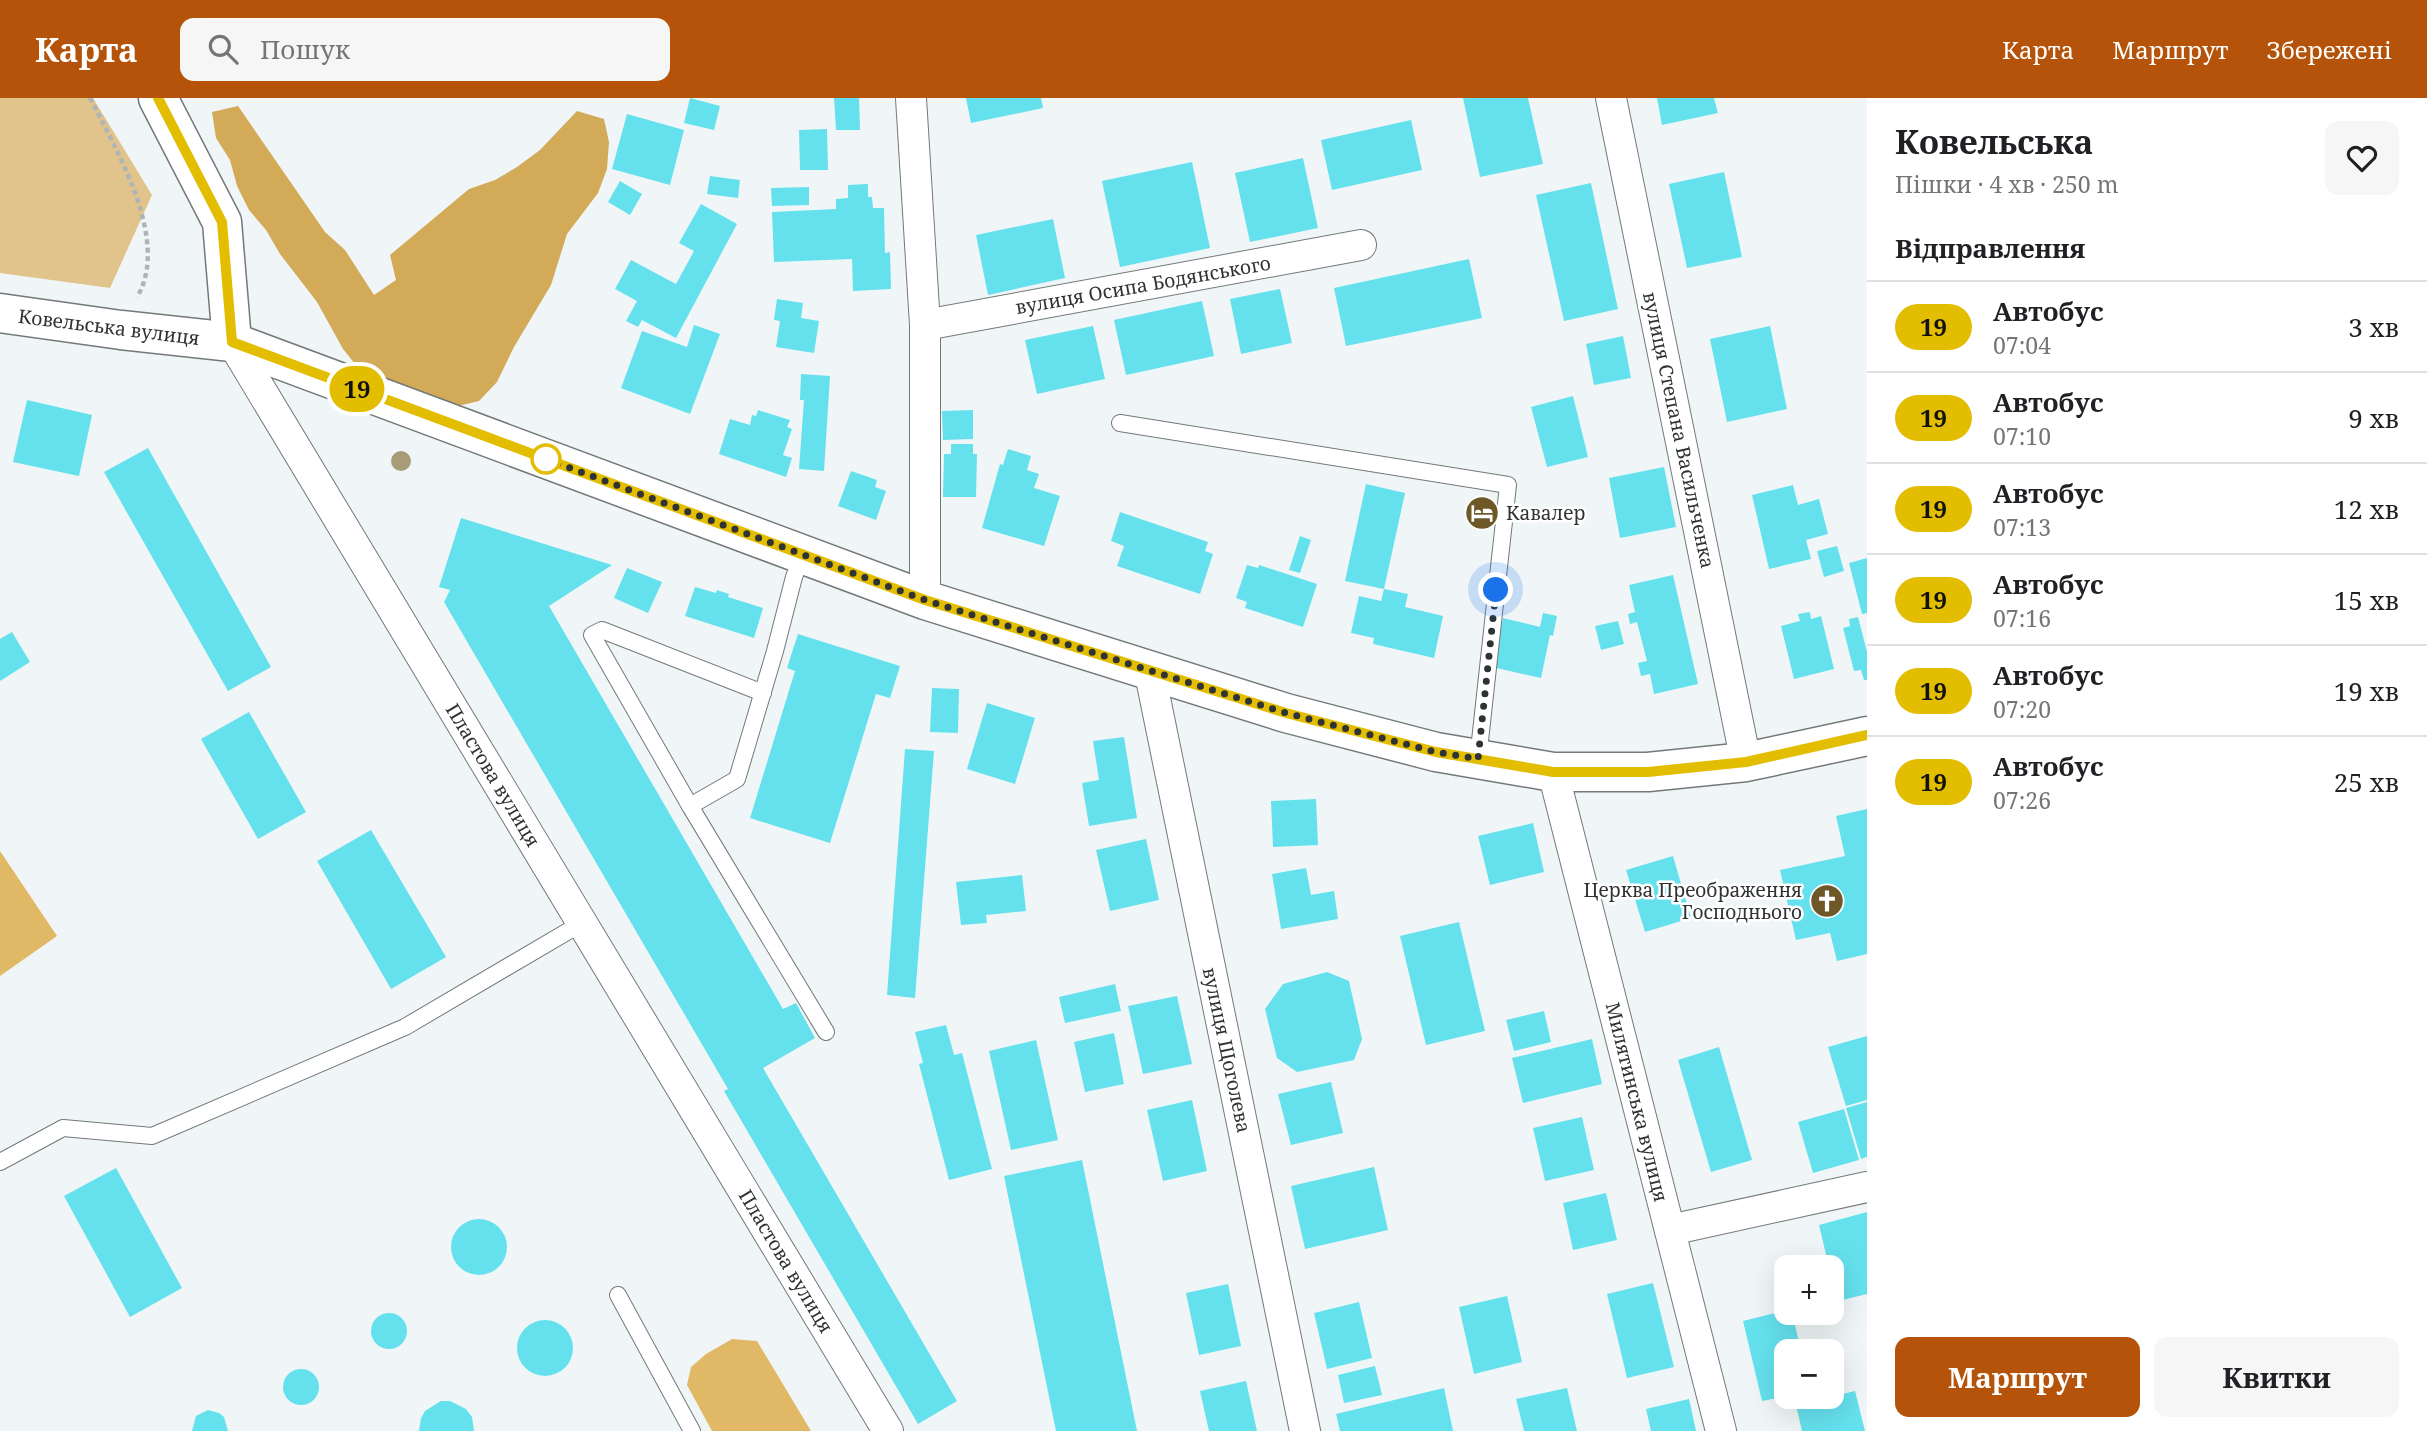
<!DOCTYPE html>
<html lang="uk">
<meta charset="utf-8">
<style>
:root{--surface:#fff;--page:#f6f6f6;--text:#202124;--muted:#757577;--line:#e0e0e0;--accent:#b45309}
body{margin:0;font-family:"Noto Serif",serif;background:var(--page);color:var(--text);height:100vh;display:flex;flex-direction:column;font-size:26px;white-space:nowrap}
*{box-sizing:border-box;margin:0}
p{font-size:23px;color:var(--muted)}
.icon{flex:none;width:38px;height:38px;fill:none;stroke:currentColor;stroke-width:2;stroke-linecap:round;stroke-linejoin:round}
.map{position:relative;flex:1;overflow:hidden}
.panel{display:flex;flex-direction:column;background:var(--surface);width:560px}
.panel>*{flex:none}
.badge{padding:0 14px;border-radius:23px;font-size:24px;line-height:46px}
.fabs{position:absolute;left:1774px;top:1157px;display:grid;gap:14px}
.fabs a{display:grid;place-items:center;width:70px;height:70px;border-radius:14px;background:var(--surface);box-shadow:0 7px 28px #0002;font-size:35px}
.you{position:absolute;width:35px;height:35px;margin:-18px;border:5px solid #fff;border-radius:50%;background:#1a73e8;box-shadow:0 0 0 10px #1a73e833}
.map>.badge{position:absolute;translate:-50% -50%;box-shadow:0 0 0 4px #fff}
h2{padding:0 28px;font-size:26px;line-height:63px}
.round{display:grid;place-items:center;flex:none;width:74px;height:74px;border-radius:14px;background:var(--page)}
.overview{display:flex;align-items:center;justify-content:space-between;height:119px;padding:0 28px}
h1{font-size:33px;font-weight:700;line-height:52px}
.button{display:flex;gap:14px;margin-top:auto;padding:14px 28px}
.button a{flex:1;height:80px;border-radius:14px;background:var(--accent);color:#fff;font-size:28px;font-weight:700;line-height:80px;text-align:center}
.button a+a{background:var(--page);color:var(--text)}
ul{padding:0;list-style:none}
li{display:flex;align-items:center;gap:21px;height:91px;padding:0 28px;border-top:2px solid var(--line)}
li div{flex:1}
li b{display:block;font-size:26px}
li em{font-style:normal}
li .badge{min-width:77px;font-weight:700;text-align:center}
header{display:flex;align-items:center;gap:42px;box-sizing:border-box;height:98px;padding:0 35px;background:var(--accent);color:#fff}
header strong{font-size:33px}
nav{display:flex;gap:38px;margin-inline-start:auto;font-size:24px}
.search{width:490px;height:63px;background:var(--page);display:flex;align-items:center;gap:18px;box-sizing:border-box;padding:0 24px;border-radius:14px;color:var(--muted);font-size:26px}
main{display:flex;flex:1;min-height:0}
.map>svg:first-child{display:block}
.green{fill:#e1c48c}
.forest{fill:#d3aa58}
.water{fill:#e1b966}
.building{fill:#65e1ee}
.lines{fill:none;stroke-linecap:round;stroke-linejoin:round}
.lane-casing{stroke:#737979;stroke-width:18}
.street-casing{stroke:#737979;stroke-width:32}
.secondary-casing{stroke:#737979;stroke-width:41}
.path{stroke:#afb4b5;stroke-width:4.5;stroke-dasharray:5 3.5;stroke-linecap:butt}
.lane{stroke:#fff;stroke-width:16}
.street{stroke:#fff;stroke-width:30}
.secondary{stroke:#fff;stroke-width:38}
.tree{fill:#a79b78}
.line-casing{stroke:#fff;stroke-width:16}
.line{stroke:#e3bd00;stroke-width:10}
.walk{stroke:#303333;stroke-width:7;stroke-dasharray:0 12.6}
.stop-dot{fill:#fff;stroke:#e3bd00;stroke-width:3.5}
.labels{text-anchor:middle;dominant-baseline:central;stroke-width:5;stroke-linejoin:round;paint-order:stroke}
.street-label{font-size:19px;fill:#303333;stroke:#fff}
.poi-label{font-size:19px;fill:#303333;stroke:#fff;text-anchor:start}
</style>
<header>
<strong>Карта</strong>
<div class="search"><svg class="icon" aria-label="search" viewBox="0 0 24 24"><circle cx="10" cy="10" r="6"/><path d="M15 15l6 6"/></svg>Пошук</div>
<nav><a>Карта</a><a>Маршрут</a><a>Збережені</a></nav>
</header>
<main>
<div class="map">
<svg width="1867" height="1333" viewBox="0 0 1867 1333">
<rect width="100%" height="100%" fill="#f0f6f7"/>
<!-- green -->
<path class="green" d="M 0,0 L 93,0 L 152,97 L 110,190 L 0,175 Z"/>
<!-- forest -->
<path class="forest" d="M 238,8 L 325,134 L 345,152 L 374,197 L 396,182 L 390,157 L 469,91 L 495,82 L 517,69 L 540,52 L 577,13 L 604,21 L 609,44 L 607,71 L 598,95 L 567,136 L 551,187 L 514,249 L 497,284 L 479,303 L 454,309 L 376,292 L 343,251 L 317,204 L 280,156 L 266,132 L 249,112 L 237,88 L 230,62 L 216,40 L 212,14 Z"/>
<!-- water -->
<g class="water">
<path d="M 0,753 L 57,838 L 0,878 Z"/>
<path d="M 732,1241 L 757,1243 L 811,1333 L 712,1333 L 687,1287 L 691,1269 L 706,1256 Z"/>
</g>
<!-- building -->
<g class="building">
<path d="M 690,0 L 720,8 L 714,32 L 684,25 Z"/>
<path d="M 834,0 L 859,0 L 860,32 L 836,32 Z"/>
<path d="M 966,0 L 1041,0 L 1043,10 L 971,25 Z"/>
<path d="M 1463,0 L 1528,0 L 1543,66 L 1480,79 Z"/>
<path d="M 1657,0 L 1714,0 L 1718,15 L 1662,27 Z"/>
<path d="M 627,16 L 684,32 L 670,87 L 612,71 Z"/>
<path d="M 1411,22 L 1422,72 L 1332,92 L 1321,42 Z"/>
<path d="M 827,31 L 828,72 L 800,72 L 799,32 Z"/>
<path d="M 1303,60 L 1318,130 L 1250,144 L 1235,75 Z"/>
<path d="M 1192,64 L 1210,150 L 1120,169 L 1102,83 Z"/>
<path d="M 1724,74 L 1742,159 L 1687,170 L 1669,86 Z"/>
<path d="M 710,78 L 740,82 L 738,100 L 707,96 Z"/>
<path d="M 620,83 L 642,96 L 630,117 L 608,104 Z"/>
<path d="M 1591,85 L 1618,211 L 1564,223 L 1536,97 Z"/>
<path d="M 868,86 L 868,99 L 872,99 L 873,110 L 884,110 L 885,155 L 890,154 L 891,191 L 853,193 L 852,161 L 774,164 L 772,114 L 836,111 L 836,101 L 848,100 L 848,87 Z"/>
<path d="M 809,89 L 809,107 L 772,108 L 771,90 Z"/>
<path d="M 701,106 L 737,126 L 676,240 L 642,222 L 638,229 L 626,223 L 637,203 L 615,191 L 631,162 L 676,186 L 694,153 L 679,145 Z"/>
<path d="M 1053,121 L 1065,180 L 988,197 L 976,137 Z"/>
<path d="M 1469,161 L 1482,220 L 1346,248 L 1334,190 Z"/>
<path d="M 1280,191 L 1292,245 L 1241,256 L 1230,201 Z"/>
<path d="M 777,201 L 803,205 L 801,220 L 819,223 L 814,255 L 776,249 L 780,223 L 774,222 Z"/>
<path d="M 1202,203 L 1214,258 L 1126,277 L 1114,222 Z"/>
<path d="M 694,227 L 720,236 L 690,316 L 621,290 L 642,233 L 687,249 Z"/>
<path d="M 1093,228 L 1105,281 L 1037,296 L 1025,242 Z"/>
<path d="M 1770,228 L 1787,311 L 1727,324 L 1710,241 Z"/>
<path d="M 1623,238 L 1631,280 L 1594,287 L 1586,246 Z"/>
<path d="M 801,276 L 830,278 L 824,373 L 799,371 L 804,302 L 800,302 Z"/>
<path d="M 1573,298 L 1588,359 L 1547,369 L 1531,309 Z"/>
<path d="M 27,302 L 92,317 L 79,378 L 13,364 Z"/>
<path d="M 758,312 L 790,322 L 787,329 L 792,331 L 783,357 L 792,360 L 786,379 L 719,356 L 730,321 L 750,327 L 752,317 L 756,318 Z"/>
<path d="M 973,312 L 973,341 L 943,342 L 942,313 Z"/>
<path d="M 951,346 L 973,346 L 973,356 L 977,356 L 976,399 L 943,399 L 944,356 L 951,356 Z"/>
<path d="M 148,350 L 271,569 L 228,593 L 104,374 Z"/>
<path d="M 1008,351 L 1031,358 L 1027,372 L 1039,376 L 1034,390 L 1060,398 L 1044,448 L 982,430 L 1000,366 L 1003,367 Z"/>
<path d="M 1664,369 L 1676,429 L 1620,440 L 1609,380 Z"/>
<path d="M 851,373 L 877,382 L 875,389 L 886,393 L 876,422 L 838,408 Z"/>
<path d="M 1366,386 L 1405,395 L 1384,491 L 1345,483 Z"/>
<path d="M 1793,387 L 1798,407 L 1819,401 L 1828,436 L 1806,442 L 1811,461 L 1769,471 L 1752,397 Z"/>
<path d="M 1120,414 L 1208,444 L 1205,453 L 1213,456 L 1200,496 L 1117,468 L 1124,448 L 1111,443 Z"/>
<path d="M 461,420 L 612,467 L 549,508 L 783,911 L 796,905 L 815,940 L 763,970 L 957,1303 L 918,1326 L 724,993 L 728,991 L 444,504 L 450,492 L 439,489 Z"/>
<path d="M 1300,438 L 1311,442 L 1300,475 L 1289,472 Z"/>
<path d="M 1837,448 L 1844,473 L 1824,479 L 1817,453 Z"/>
<path d="M 1867,460 L 1867,515 L 1862,516 L 1849,465 Z"/>
<path d="M 1247,467 L 1258,470 L 1259,467 L 1317,486 L 1303,529 L 1245,510 L 1247,504 L 1236,500 Z"/>
<path d="M 627,470 L 662,484 L 648,515 L 614,500 Z"/>
<path d="M 1673,477 L 1698,586 L 1654,596 L 1650,576 L 1641,578 L 1638,565 L 1647,563 L 1637,524 L 1630,526 L 1628,516 L 1635,514 L 1629,487 Z"/>
<path d="M 695,489 L 716,495 L 717,492 L 729,496 L 728,499 L 763,510 L 754,540 L 685,518 Z"/>
<path d="M 1384,491 L 1408,496 L 1405,509 L 1443,518 L 1434,560 L 1373,546 L 1374,540 L 1351,535 L 1359,498 L 1381,503 Z"/>
<path d="M 1810,514 L 1811,521 L 1821,518 L 1834,571 L 1794,581 L 1781,528 L 1800,523 L 1798,516 Z"/>
<path d="M 1543,515 L 1557,518 L 1553,538 L 1550,537 L 1541,580 L 1492,569 L 1503,520 L 1540,529 Z"/>
<path d="M 1858,519 L 1867,554 L 1867,582 L 1864,582 L 1861,572 L 1854,573 L 1843,530 L 1850,528 L 1849,521 Z"/>
<path d="M 1618,523 L 1624,546 L 1601,552 L 1595,528 Z"/>
<path d="M 12,534 L 30,564 L 0,583 L 0,541 Z"/>
<path d="M 798,536 L 900,568 L 890,600 L 876,596 L 830,745 L 750,720 L 795,573 L 787,570 Z"/>
<path d="M 932,590 L 959,591 L 958,635 L 930,634 Z"/>
<path d="M 987,605 L 1035,620 L 1015,686 L 967,671 Z"/>
<path d="M 249,614 L 306,714 L 258,741 L 201,641 Z"/>
<path d="M 1124,639 L 1137,720 L 1089,728 L 1082,685 L 1099,682 L 1093,643 Z"/>
<path d="M 905,651 L 934,653 L 915,900 L 887,897 Z"/>
<path d="M 1316,701 L 1318,747 L 1273,749 L 1271,703 Z"/>
<path d="M 1867,711 L 1867,856 L 1837,863 L 1830,835 L 1796,842 L 1780,772 L 1845,758 L 1836,718 Z"/>
<path d="M 1533,725 L 1544,774 L 1490,787 L 1478,738 Z"/>
<path d="M 371,732 L 446,859 L 391,891 L 317,763 Z"/>
<path d="M 1146,741 L 1159,802 L 1110,813 L 1096,752 Z"/>
<path d="M 1673,758 L 1691,820 L 1645,834 L 1626,772 Z"/>
<path d="M 1306,770 L 1311,797 L 1334,793 L 1338,821 L 1281,831 L 1272,776 Z"/>
<path d="M 1022,777 L 1026,813 L 986,817 L 987,825 L 961,827 L 956,784 Z"/>
<path d="M 1459,824 L 1485,933 L 1426,947 L 1400,838 Z"/>
<path d="M 1327,874 L 1349,883 L 1362,941 L 1354,962 L 1297,974 L 1277,960 L 1265,911 L 1283,886 Z"/>
<path d="M 1115,886 L 1121,913 L 1065,925 L 1059,899 Z"/>
<path d="M 1177,898 L 1192,966 L 1143,976 L 1128,908 Z"/>
<path d="M 1544,913 L 1551,944 L 1514,953 L 1506,922 Z"/>
<path d="M 946,927 L 954,957 L 962,955 L 992,1071 L 949,1082 L 919,966 L 923,965 L 915,934 Z"/>
<path d="M 1114,935 L 1124,986 L 1085,994 L 1074,944 Z"/>
<path d="M 1867,938 L 1867,1002 L 1846,1008 L 1828,949 Z"/>
<path d="M 1592,941 L 1602,986 L 1523,1005 L 1512,960 Z"/>
<path d="M 1036,942 L 1058,1042 L 1011,1052 L 989,953 Z"/>
<path d="M 1719,949 L 1752,1062 L 1711,1074 L 1678,962 Z"/>
<path d="M 1331,984 L 1343,1035 L 1291,1047 L 1278,996 Z"/>
<path d="M 1192,1002 L 1207,1073 L 1163,1083 L 1147,1012 Z"/>
<path d="M 1867,1004 L 1867,1059 L 1861,1061 L 1846,1010 Z"/>
<path d="M 1844,1011 L 1859,1062 L 1813,1075 L 1798,1024 Z"/>
<path d="M 1582,1019 L 1594,1072 L 1545,1083 L 1533,1030 Z"/>
<path d="M 1082,1062 L 1137,1333 L 1056,1333 L 1004,1078 Z"/>
<path d="M 1374,1069 L 1388,1132 L 1305,1151 L 1291,1088 Z"/>
<path d="M 116,1070 L 182,1190 L 130,1219 L 64,1098 Z"/>
<path d="M 1606,1095 L 1617,1142 L 1573,1152 L 1563,1105 Z"/>
<path d="M 1867,1114 L 1867,1196 L 1838,1203 L 1832,1181 L 1832,1169 L 1829,1169 L 1819,1127 Z"/>
<circle cx="479" cy="1149" r="28"/>
<path d="M 1653,1185 L 1674,1269 L 1627,1280 L 1607,1196 Z"/>
<path d="M 1228,1186 L 1241,1248 L 1199,1257 L 1186,1195 Z"/>
<path d="M 1507,1198 L 1522,1264 L 1474,1276 L 1459,1209 Z"/>
<path d="M 1359,1204 L 1372,1260 L 1327,1271 L 1314,1215 Z"/>
<path d="M 1787,1212 L 1787,1214 L 1792,1214 L 1801,1253 L 1787,1253 L 1787,1298 L 1762,1303 L 1743,1223 Z"/>
<circle cx="389" cy="1233" r="18"/>
<circle cx="545" cy="1250" r="28"/>
<path d="M 1375,1268 L 1382,1297 L 1344,1305 L 1338,1277 Z"/>
<circle cx="301" cy="1289" r="18"/>
<path d="M 1246,1283 L 1257,1333 L 1209,1333 L 1200,1293 Z"/>
<path d="M 1444,1290 L 1453,1333 L 1340,1333 L 1336,1316 Z"/>
<path d="M 1567,1290 L 1577,1333 L 1524,1333 L 1516,1301 Z"/>
<path d="M 1855,1293 L 1865,1333 L 1802,1333 L 1796,1307 Z"/>
<path d="M 1689,1301 L 1696,1333 L 1651,1333 L 1646,1311 Z"/>
<path d="M 441,1303 L 450,1303 L 466,1311 L 472,1319 L 474,1333 L 419,1333 L 421,1320 L 425,1313 Z"/>
<path d="M 208,1312 L 219,1315 L 224,1319 L 228,1333 L 192,1333 L 196,1318 Z"/>
</g>
<g class="lines">
<!-- lane casing -->
<g class="lane-casing">
<g id="lane">
<path d="M 1120,325 L 1508,387 L 1478,661"/>
<path d="M 803,456 L 794,479 L 775,553 L 737,681 L 690,708 L 826,934"/>
<path d="M 690,708 L 592,537 L 602,532 L 763,595"/>
<path d="M 0,1064 L 63,1030 L 152,1038 L 405,929 L 582,825"/>
<path d="M 618,1197 L 692,1333"/>
</g>
</g>
<!-- street casing -->
<g class="street-casing">
<g id="street">
<path d="M 911,0 L 925,227 L 925,502"/>
<path d="M 1611,0 L 1746,664"/>
<path d="M 925,227 L 1361,147"/>
<path d="M 232,244 L 888,1333"/>
<path d="M 1149,571 L 1305,1333"/>
<path d="M 1553,674 L 1721,1333"/>
<path d="M 1670,1132 L 1867,1089"/>
</g>
</g>
<!-- secondary casing -->
<g class="secondary-casing">
<g id="secondary">
<path d="M 158,0 L 222,124 L 232,244"/>
<path d="M 0,215 L 121,232 L 232,244 L 925,502 L 1286,615 L 1436,654 L 1553,674 L 1648,674 L 1746,664 L 1867,638"/>
</g>
</g>
<!-- path -->
<path class="path" d="M 90,0 C 116,51 171,143 137,199"/>
<!-- lane -->
<use href="#lane" class="lane"/>
<!-- street -->
<use href="#street" class="street"/>
<!-- secondary -->
<use href="#secondary" class="secondary"/>
</g>
<!-- trees -->
<circle class="tree" cx="401" cy="363" r="10"/>
<g class="lines">
<!-- line casing -->
<g class="line-casing">
<path id="line" d="M 158,0 L 222,124 L 232,244 L 925,502 L 1286,615 L 1436,654 L 1553,674 L 1648,674 L 1746,664 L 1867,637"/>
</g>
<!-- line -->
<use href="#line" class="line"/>
<!-- walk -->
<path class="walk" d="M 546,361 L 925,502 L 1286,615 L 1436,654 L 1478,661 L 1496,492"/>
</g>
<!-- icons -->
<defs>
<g id="hotel-disc" transform="scale(1.75)"><circle r="9.5" fill="#6f5828" stroke="#fff"/><path d="M-6-4.5h1.5V1H6V5H4.5V3h-9V5H-6ZM-4 0a1.8 1.8 0 1 1 3.6 0ZM.5 0V-2.5h3Q6-2.5 6 0Z" fill="#fff"/></g>
<g id="church-disc" transform="scale(1.75)"><circle r="9.5" fill="#6f5828" stroke="#fff"/><path d="M-1.2-6h2.4v3.5h3.3v2.4h-3.3V6h-2.4V-.1h-3.3v-2.4h3.3Z" fill="#fff"/></g>
</defs>
<g fill-rule="evenodd">
<use href="#hotel-disc" x="1482" y="415"/>
<use href="#church-disc" x="1827" y="803"/>
</g>
<!-- markers -->
<circle class="stop-dot" cx="546" cy="361" r="14"/>
<g class="labels">
<!-- street labels -->
<g class="street-label">
<text transform="translate(1143 187) rotate(-10)">вулиця Осипа Бодянського</text>
<text transform="translate(109 229) rotate(7)">Ковельська вулиця</text>
<text transform="translate(1679 332) rotate(78)">вулиця Степана Васильченка</text>
<text transform="translate(493 677) rotate(59)">Пластова вулиця</text>
<text transform="translate(1227 952) rotate(78)">вулиця Щоголева</text>
<text transform="translate(1637 1004) rotate(76)">Милятинська вулиця</text>
<text transform="translate(786 1163) rotate(59)">Пластова вулиця</text>
</g>
<!-- poi labels -->
<g class="poi-label">
<text x="1506" y="415">Кавалер</text>
<text x="1802" y="792" text-anchor="end">Церква Преображення<tspan x="1802" dy="22">Господнього</tspan></text>
</g>
</g>
</svg>
<div class="fabs">
<a>+</a>
<a>−</a>
</div>
<div class="you" style="left:1496px;top:492px"></div>
<b class="badge" style="left:357px;top:291px;background:#e3bd00;color:#111">19</b>
</div>
<section class="panel">
<div class="overview"><div><h1>Ковельська</h1><p>Пішки · 4 хв · 250 m</p></div><a class="round"><svg class="icon" aria-label="heart" viewBox="0 0 24 24"><path d="M12 20l-8-8c-3-5 5-10 8-4 3-6 11-1 8 4z"/></svg></a></div>
<h2>Відправлення</h2>
<ul>
<li><span class="badge" style="background:#e3bd00;color:#111">19</span><div><b>Автобус</b><p>07:04</p></div><em>3 хв</em></li>
<li><span class="badge" style="background:#e3bd00;color:#111">19</span><div><b>Автобус</b><p>07:10</p></div><em>9 хв</em></li>
<li><span class="badge" style="background:#e3bd00;color:#111">19</span><div><b>Автобус</b><p>07:13</p></div><em>12 хв</em></li>
<li><span class="badge" style="background:#e3bd00;color:#111">19</span><div><b>Автобус</b><p>07:16</p></div><em>15 хв</em></li>
<li><span class="badge" style="background:#e3bd00;color:#111">19</span><div><b>Автобус</b><p>07:20</p></div><em>19 хв</em></li>
<li><span class="badge" style="background:#e3bd00;color:#111">19</span><div><b>Автобус</b><p>07:26</p></div><em>25 хв</em></li>
</ul>
<div class="button"><a>Маршрут</a><a>Квитки</a></div>
</section>
</main>
